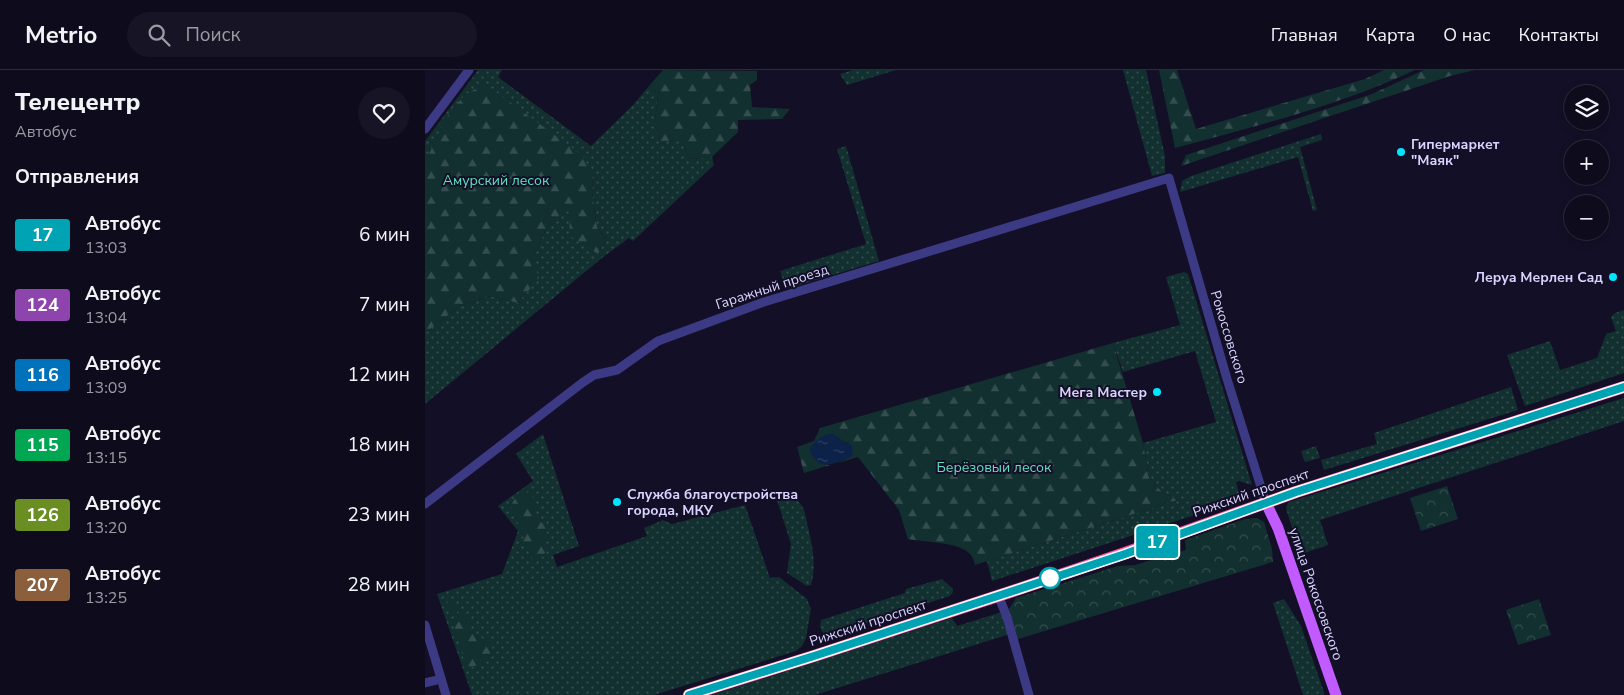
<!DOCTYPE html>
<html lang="ru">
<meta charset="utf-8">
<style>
:root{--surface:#0e0b1c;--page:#171425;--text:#f1f3f6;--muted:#9b9ba3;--line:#2e2b3b}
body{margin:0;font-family:"Nunito Sans",sans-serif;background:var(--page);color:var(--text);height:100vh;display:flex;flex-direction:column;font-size:19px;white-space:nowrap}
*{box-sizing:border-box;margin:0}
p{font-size:16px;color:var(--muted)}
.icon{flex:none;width:28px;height:28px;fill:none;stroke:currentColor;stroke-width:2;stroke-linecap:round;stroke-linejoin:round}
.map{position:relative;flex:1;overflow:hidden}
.panel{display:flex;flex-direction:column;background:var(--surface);width:425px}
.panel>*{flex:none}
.badge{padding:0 10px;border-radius:4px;font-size:18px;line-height:32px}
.tools{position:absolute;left:1139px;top:15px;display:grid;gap:10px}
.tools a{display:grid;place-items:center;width:45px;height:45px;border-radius:50%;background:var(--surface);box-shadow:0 2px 8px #0003,0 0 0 1px var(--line);font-size:25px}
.map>.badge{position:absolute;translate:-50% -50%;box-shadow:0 0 0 2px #fff}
h2{padding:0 15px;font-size:19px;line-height:45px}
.round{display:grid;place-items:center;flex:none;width:52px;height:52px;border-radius:26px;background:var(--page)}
.head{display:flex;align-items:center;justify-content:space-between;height:85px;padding:0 15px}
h1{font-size:24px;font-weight:800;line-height:38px}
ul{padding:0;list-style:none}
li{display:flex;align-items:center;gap:15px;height:70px;padding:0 15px}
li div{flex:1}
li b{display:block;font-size:19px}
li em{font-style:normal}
li .badge{min-width:55px;font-weight:700;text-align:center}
header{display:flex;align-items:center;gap:30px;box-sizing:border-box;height:70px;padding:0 25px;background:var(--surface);border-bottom:1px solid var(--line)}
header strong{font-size:24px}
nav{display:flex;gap:28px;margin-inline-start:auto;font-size:18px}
.search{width:350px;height:45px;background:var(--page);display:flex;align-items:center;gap:12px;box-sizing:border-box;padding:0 18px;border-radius:28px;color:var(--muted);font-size:19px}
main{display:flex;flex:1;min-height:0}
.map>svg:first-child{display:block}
.grass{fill:url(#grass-dots)}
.forest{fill:url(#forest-firs)}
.park{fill:url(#park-crowns)}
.water{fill:url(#water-ripples)}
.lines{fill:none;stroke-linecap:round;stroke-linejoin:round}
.minor{stroke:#3d3a85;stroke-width:9}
.major{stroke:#c25bff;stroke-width:11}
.highway{stroke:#ff4fa3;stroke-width:12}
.line-casing{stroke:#fff;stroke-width:11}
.line{stroke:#00a3b4;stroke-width:8}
.poi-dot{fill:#00e5ff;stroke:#130f26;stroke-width:2}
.stop-dot{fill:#fff;stroke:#00a3b4;stroke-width:2.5}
.labels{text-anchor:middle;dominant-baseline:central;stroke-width:4;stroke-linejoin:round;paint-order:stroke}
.poi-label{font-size:14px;font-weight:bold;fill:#d9d4ff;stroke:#130f26;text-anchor:start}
.park-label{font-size:14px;fill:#5fe0c0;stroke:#130f26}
.street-label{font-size:14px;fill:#d9d4ff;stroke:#130f26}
</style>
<header>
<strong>Metrio</strong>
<div class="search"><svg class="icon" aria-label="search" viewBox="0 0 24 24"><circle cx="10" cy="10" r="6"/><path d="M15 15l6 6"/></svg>Поиск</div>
<nav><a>Главная</a><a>Карта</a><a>О нас</a><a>Контакты</a></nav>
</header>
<main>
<section class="panel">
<div class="head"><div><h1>Телецентр</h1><p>Автобус</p></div><a class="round"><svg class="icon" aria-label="heart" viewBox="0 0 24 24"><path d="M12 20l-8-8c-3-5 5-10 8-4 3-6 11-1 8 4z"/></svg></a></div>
<h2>Отправления</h2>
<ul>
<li><span class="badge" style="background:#00a3b4;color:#fff">17</span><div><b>Автобус</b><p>13:03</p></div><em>6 мин</em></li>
<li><span class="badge" style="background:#8e44ad;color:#fff">124</span><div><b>Автобус</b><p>13:04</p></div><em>7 мин</em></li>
<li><span class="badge" style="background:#0072bc;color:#fff">116</span><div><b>Автобус</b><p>13:09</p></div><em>12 мин</em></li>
<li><span class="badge" style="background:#00a651;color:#fff">115</span><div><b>Автобус</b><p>13:15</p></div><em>18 мин</em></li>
<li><span class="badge" style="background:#6b8e23;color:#fff">126</span><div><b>Автобус</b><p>13:20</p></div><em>23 мин</em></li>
<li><span class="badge" style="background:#8b5e3c;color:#fff">207</span><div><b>Автобус</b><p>13:25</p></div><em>28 мин</em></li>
</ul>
</section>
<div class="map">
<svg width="1199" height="625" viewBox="0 0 1199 625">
<defs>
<pattern id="grass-dots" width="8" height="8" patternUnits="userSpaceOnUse" patternTransform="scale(1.25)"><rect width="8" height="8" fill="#12302f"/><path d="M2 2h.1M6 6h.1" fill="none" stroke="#344d4e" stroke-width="1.8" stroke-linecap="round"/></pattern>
<pattern id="forest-firs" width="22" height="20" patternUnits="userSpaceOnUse" patternTransform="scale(1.25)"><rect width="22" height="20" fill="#12302f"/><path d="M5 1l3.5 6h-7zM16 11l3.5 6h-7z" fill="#344d4e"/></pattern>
<pattern id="park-crowns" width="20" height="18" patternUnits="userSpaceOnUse" patternTransform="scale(1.25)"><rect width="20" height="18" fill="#12302f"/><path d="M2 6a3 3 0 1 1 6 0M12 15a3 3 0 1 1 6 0" fill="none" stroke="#344d4e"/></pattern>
<pattern id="water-ripples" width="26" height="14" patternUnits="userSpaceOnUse" patternTransform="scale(1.25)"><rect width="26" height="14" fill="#0c2248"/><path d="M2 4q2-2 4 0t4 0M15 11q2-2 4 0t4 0" fill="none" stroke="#2f4163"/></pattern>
</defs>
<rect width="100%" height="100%" fill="#130f26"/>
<!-- grass -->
<g class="grass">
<path d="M 53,0 L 77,0 L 73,7 L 166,76 L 208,35 L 224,16 L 233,24 L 230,51 L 257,70 L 264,89 L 287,87 L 289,95 L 208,171 L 204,168 L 177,188 L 0,334 L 0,263 L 35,236 L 66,226 L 94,233 L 108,188 L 121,159 L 144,139 L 173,184 L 181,169 L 172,157 L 167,123 L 168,105 L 41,24 L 26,41 L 0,92 L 0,71 Z"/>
<path d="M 428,0 L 471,0 L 422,15 L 415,4 Z"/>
<path d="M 698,0 L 721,0 L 740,86 L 740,103 L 727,106 Z"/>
<path d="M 896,64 L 897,70 L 875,77 L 892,140 L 888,141 L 873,87 L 755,122 L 757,111 L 766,106 Z"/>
<path d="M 421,76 L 454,191 L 361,219 L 355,201 L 441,174 L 412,79 Z"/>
<path d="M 759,202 L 763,204 L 827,415 L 814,411 L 811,412 L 816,430 L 567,511 L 562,491 L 752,430 L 736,421 L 724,408 L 718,373 L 791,352 L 770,281 L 698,302 L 688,273 L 755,255 L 741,207 Z"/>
<path d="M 1199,240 L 1199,303 L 1100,336 L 1082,285 L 1125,271 L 1135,300 L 1172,288 L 1181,264 L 1191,261 L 1186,247 L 1190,243 Z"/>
<path d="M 1086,317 L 1093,340 L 899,400 L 896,390 L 952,374 L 949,363 Z"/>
<path d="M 1199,328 L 1199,351 L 895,450 L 903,475 L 876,484 L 862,442 L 861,437 L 864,432 Z"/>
<path d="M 118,364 L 154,476 L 128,485 L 132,497 L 222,466 L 219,458 L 238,450 L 247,454 L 320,435 L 345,508 L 354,507 L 382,529 L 386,539 L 381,568 L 377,576 L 371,581 L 229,625 L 47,625 L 12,524 L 77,504 L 93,461 L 73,436 L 108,411 L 91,384 Z"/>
<path d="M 891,376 L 895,388 L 880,392 L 876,381 Z"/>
<path d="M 360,424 C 368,427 374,430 378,438 C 380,442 381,448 382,453 C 387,473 392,494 386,515 L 382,516 L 362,503 L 366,474 L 351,427 Z"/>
<path d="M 517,509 L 528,519 L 528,522 L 525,526 L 403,565 L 397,562 L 395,556 L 396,550 L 480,523 L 481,519 Z"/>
<path d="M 859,529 L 876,556 L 899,622 L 899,625 L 878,625 L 848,533 Z"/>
<path d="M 577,542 L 585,564 L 390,625 L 287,625 L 527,548 L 532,556 Z"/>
</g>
<!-- forest -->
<g class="forest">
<path d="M 238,0 L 332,1 L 332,10 L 325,15 L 327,37 L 365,39 L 357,49 L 313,50 L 313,62 L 287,87 L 264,89 L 257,70 L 233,71 L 230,51 L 233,24 L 224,16 Z"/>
<path d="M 734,0 L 752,0 L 771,59 L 940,9 L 959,0 L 990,0 C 913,36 831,56 750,78 Z"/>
<path d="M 999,0 L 1050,0 L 1025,6 L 756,96 L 761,85 L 947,24 Z"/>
<path d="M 60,14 L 157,85 L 168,105 L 167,123 L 172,157 L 181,169 L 173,184 L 145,166 L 144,140 L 121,159 L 108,188 L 114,208 L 93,233 L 66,226 L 35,236 L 0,263 L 0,92 L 25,41 L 41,24 Z"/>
<path d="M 688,273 L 718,373 L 724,408 L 736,421 L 752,430 L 550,495 C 549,491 548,487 545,484 C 535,472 499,472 483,469 L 474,440 L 433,387 L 413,393 L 426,386 L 423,373 L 417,371 L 413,367 L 385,378 C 387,389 394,394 405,395 L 379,403 L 372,377 L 389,371 L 395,358 Z"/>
<path d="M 104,422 L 110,430 L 112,450 L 123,456 L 120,475 L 121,481 C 108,504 107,482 98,475 L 99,462 C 88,446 76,429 104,422 Z"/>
<path d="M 23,532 L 26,532 L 31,541 L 35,546 L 41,543 C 43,550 45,561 51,565 C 55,568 65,570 67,576 C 69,585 50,598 42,599 L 40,593 L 29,556 L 31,550 L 21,534 Z"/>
</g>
<!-- park -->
<g class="park">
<path d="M 1022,416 L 1033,449 L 996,461 L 985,428 Z"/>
<path d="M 832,448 L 839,452 L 847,479 L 848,492 L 593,569 L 584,539 L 591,528 L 693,496 L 710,495 L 761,480 L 760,470 L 820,449 Z"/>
<path d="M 1114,529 L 1126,565 L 1093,575 L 1081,540 Z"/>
</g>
<!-- water -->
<path class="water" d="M 408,363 L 417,371 L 426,375 L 428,381 L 427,386 C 411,394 390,403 385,378 C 392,369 397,365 408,363 Z"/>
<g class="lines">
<!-- minor -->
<g class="minor">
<path d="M 0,59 L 44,0"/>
<path d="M 0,434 L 157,313 L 169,305 L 192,300 L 233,271 L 339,232 L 744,108 L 802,309 L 841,433"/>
<path d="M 573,525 L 582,547 L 604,625"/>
<path d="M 0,555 L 21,625"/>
<path d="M 0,613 L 16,609"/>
</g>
<!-- major -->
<path class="major" d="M 841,433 L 853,458 L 911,625"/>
<!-- highway -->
<path class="highway" d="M 264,625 L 389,586 L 594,519 L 700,483 L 871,422 L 1199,317"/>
</g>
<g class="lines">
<!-- line casing -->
<g class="line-casing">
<path id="line" d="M 264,625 L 389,586 L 594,519 L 700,484 L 871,422 L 1199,317"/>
</g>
<!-- line -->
<use href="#line" class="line"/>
</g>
<!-- markers -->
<g class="poi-dot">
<circle cx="976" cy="82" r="5"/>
<circle cx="1188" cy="207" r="5"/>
<circle cx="732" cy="322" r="5"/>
<circle cx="192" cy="432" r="5"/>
</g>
<circle class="stop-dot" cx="625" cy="508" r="10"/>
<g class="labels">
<!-- poi labels -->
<g class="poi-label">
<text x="986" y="74">Гипермаркет<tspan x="986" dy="16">"Маяк"</tspan></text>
<text x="1178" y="207" text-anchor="end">Леруа Мерлен Сад</text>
<text x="722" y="322" text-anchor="end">Мега Мастер</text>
<text x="202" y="424">Служба благоустройства<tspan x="202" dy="16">города, МКУ</tspan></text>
</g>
<!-- park labels -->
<g class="park-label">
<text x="71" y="110">Амурский лесок</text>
<text x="569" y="397">Берёзовый лесок</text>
</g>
<!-- street labels -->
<g class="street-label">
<text transform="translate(347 217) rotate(-18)">Гаражный проезд</text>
<text transform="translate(804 267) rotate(73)">Рокоссовского</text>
<text transform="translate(826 423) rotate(-19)">Рижский проспект</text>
<text transform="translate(891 524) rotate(71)">улица Рокоссовского</text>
<text transform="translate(443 553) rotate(-18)">Рижский проспект</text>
</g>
</g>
</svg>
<div class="tools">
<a><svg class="icon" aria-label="layers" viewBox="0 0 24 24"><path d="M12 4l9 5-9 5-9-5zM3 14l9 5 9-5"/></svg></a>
<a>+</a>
<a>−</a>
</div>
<b class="badge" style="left:732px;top:472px;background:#00a3b4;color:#fff">17</b>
</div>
</main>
